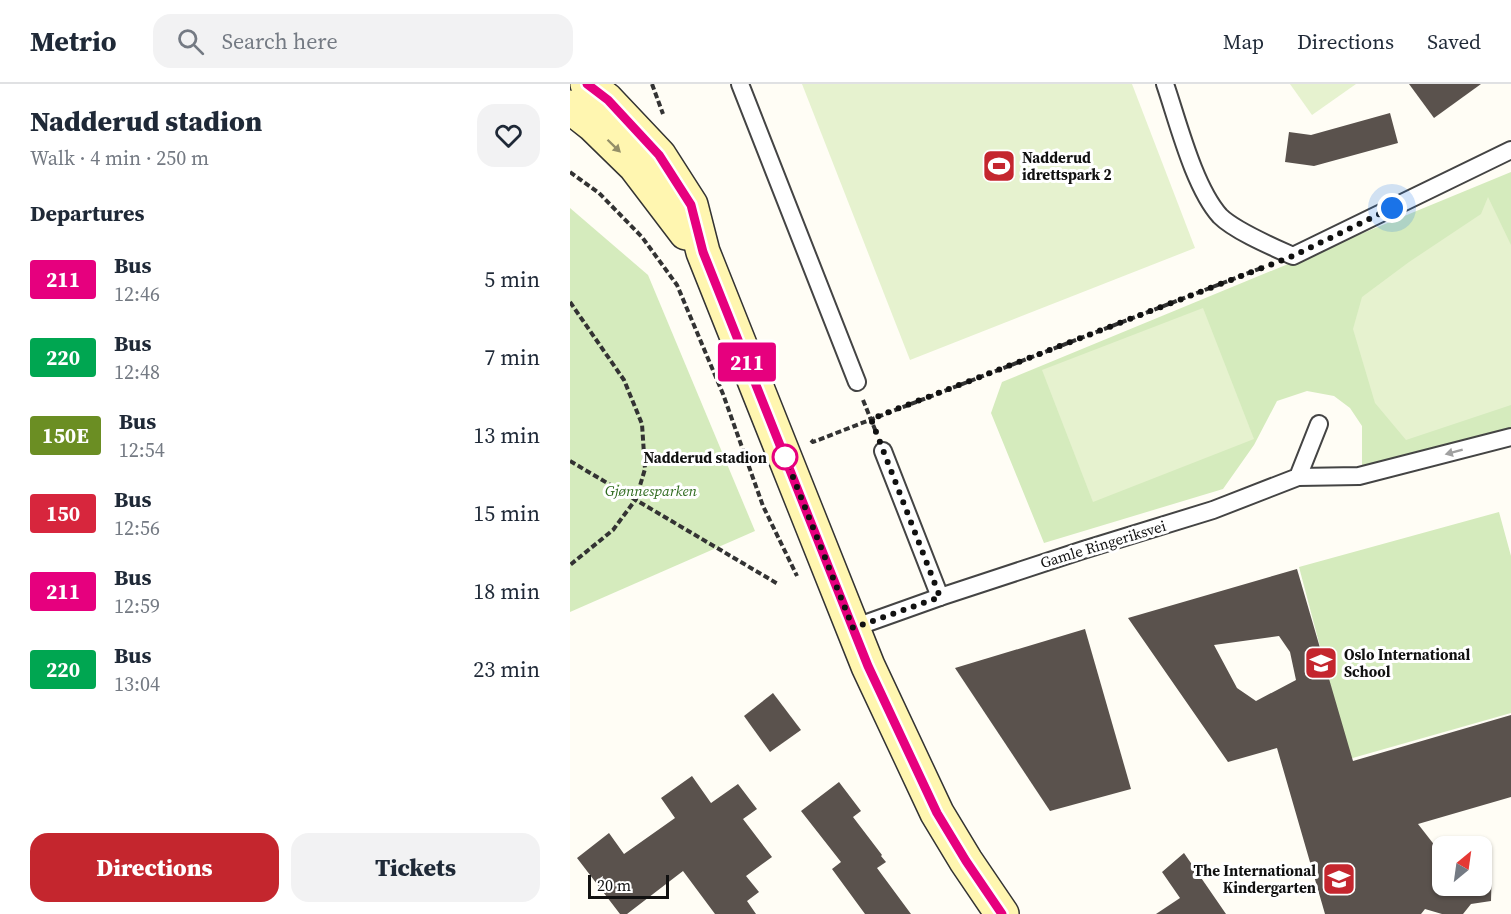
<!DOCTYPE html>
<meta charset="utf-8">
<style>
:root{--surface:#fff;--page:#f2f2f3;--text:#1f2937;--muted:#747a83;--line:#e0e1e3;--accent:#c4262e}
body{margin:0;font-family:"Source Serif 4",serif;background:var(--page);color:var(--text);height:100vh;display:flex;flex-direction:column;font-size:22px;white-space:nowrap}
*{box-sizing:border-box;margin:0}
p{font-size:20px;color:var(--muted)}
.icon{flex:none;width:33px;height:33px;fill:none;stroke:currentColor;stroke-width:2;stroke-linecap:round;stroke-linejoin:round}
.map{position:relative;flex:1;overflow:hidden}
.side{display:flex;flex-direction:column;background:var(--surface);width:570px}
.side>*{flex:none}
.badge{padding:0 12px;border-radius:4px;font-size:21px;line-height:39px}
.needle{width:39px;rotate:29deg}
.controls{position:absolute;left:862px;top:752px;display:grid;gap:12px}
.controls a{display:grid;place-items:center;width:60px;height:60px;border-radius:12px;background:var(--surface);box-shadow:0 2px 4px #0004;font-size:30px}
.scale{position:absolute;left:18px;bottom:15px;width:81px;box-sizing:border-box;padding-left:6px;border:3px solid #111;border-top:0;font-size:16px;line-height:21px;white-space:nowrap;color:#111;-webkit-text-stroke:4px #fff;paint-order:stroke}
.you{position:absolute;width:30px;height:30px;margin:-15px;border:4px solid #fff;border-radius:50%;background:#1a73e8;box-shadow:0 0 0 9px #1a73e833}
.map>.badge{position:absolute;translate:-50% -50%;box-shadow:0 0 0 3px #fff}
h2{padding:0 30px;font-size:22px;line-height:54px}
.round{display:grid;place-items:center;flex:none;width:63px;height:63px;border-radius:18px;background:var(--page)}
.summary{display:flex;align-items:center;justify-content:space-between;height:102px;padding:0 30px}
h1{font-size:28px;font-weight:800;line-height:45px}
.cta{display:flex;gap:12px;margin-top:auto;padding:12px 30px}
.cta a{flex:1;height:69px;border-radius:18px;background:var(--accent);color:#fff;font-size:24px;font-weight:800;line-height:69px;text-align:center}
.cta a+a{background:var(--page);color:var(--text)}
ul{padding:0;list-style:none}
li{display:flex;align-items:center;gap:18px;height:78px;padding:0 30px}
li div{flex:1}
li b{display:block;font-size:22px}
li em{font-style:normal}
li .badge{min-width:66px;font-weight:700;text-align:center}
header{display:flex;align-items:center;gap:36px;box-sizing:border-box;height:84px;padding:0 30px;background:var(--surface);border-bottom:2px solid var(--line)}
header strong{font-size:28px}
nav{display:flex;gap:33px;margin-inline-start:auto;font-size:21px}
.search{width:420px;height:54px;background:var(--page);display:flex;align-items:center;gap:15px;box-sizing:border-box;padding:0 21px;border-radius:18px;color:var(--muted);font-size:22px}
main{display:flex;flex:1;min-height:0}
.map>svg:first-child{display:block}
.green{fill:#d5ebbd}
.pitch{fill:#e6f2cf}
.building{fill:#5a524d;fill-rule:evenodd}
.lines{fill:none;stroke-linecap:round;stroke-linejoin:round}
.service-casing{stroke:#444;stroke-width:20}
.secondary-casing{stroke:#333;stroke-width:36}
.path{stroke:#333;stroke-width:4;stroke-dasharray:6 3;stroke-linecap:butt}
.service{stroke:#fff;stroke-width:16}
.secondary{stroke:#fff6b0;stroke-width:33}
.oneway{fill:#948f68}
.oneway2{fill:#a0a0a0}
.line-casing{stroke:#fff;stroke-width:14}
.line{stroke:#e6007e;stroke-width:9}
.walk{stroke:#111;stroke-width:6;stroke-dasharray:0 10.8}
.stop-dot{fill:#fff;stroke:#e6007e;stroke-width:3}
.labels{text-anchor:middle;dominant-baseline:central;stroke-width:6;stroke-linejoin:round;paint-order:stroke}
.poi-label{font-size:15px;font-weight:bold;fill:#111;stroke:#fff;text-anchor:start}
.stop-label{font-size:15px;font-weight:bold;fill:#111;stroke:#fff;text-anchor:end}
.park-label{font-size:15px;font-style:italic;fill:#2f6b1f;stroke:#fff}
.street-label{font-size:15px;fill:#111;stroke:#fff}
</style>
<header>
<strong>Metrio</strong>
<div class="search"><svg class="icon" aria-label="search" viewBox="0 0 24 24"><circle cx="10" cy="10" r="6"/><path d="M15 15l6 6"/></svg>Search here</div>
<nav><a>Map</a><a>Directions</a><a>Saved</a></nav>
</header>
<main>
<section class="side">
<div class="summary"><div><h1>Nadderud stadion</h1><p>Walk · 4 min · 250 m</p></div><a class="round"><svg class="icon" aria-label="heart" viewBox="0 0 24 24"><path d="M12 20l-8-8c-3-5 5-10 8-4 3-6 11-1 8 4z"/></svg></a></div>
<h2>Departures</h2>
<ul>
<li><span class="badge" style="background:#e6007e;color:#fff">211</span><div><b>Bus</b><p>12:46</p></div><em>5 min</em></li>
<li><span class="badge" style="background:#00a651;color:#fff">220</span><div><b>Bus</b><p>12:48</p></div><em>7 min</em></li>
<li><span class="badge" style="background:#6b8e23;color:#fff">150E</span><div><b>Bus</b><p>12:54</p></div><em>13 min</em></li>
<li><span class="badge" style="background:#d7263d;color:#fff">150</span><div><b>Bus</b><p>12:56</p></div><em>15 min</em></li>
<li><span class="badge" style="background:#e6007e;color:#fff">211</span><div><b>Bus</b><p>12:59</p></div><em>18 min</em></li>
<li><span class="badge" style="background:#00a651;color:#fff">220</span><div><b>Bus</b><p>13:04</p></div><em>23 min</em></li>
</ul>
<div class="cta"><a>Directions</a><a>Tickets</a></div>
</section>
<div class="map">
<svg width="941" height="830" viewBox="0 0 941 830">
<rect width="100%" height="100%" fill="#fffdf5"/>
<!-- green -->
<g class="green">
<path d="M 941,88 L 941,346 L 792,383 L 792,342 L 780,324 L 764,312 L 737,307 L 707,317 L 684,361 L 653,405 L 474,459 L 421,329 L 432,298 Z"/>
<path d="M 0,124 L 78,191 L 185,447 L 0,528 Z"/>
<path d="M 929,428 L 941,472 L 941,629 L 765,679 L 771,642 L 729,483 Z"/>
</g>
<!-- pitch -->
<g class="pitch">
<path d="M 232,0 L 562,0 L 625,164 L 340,276 Z"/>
<path d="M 720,0 L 786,0 L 742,31 Z"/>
<path d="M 918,113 L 941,161 L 941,321 L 836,356 L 805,319 L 783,245 L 792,213 L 839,178 L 911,130 Z"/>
<path d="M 633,224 L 684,355 L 523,418 L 472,286 Z"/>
</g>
<!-- building -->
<g class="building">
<path d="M 839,0 L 911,0 L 864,34 Z"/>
<path d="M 820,29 L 828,59 L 744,82 L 715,78 L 719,48 L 741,51 Z"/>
<path d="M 727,485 L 783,677 L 941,631 L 941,713 L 848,740 L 873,772 L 873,801 L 912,801 L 912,780 L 922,778 L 921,817 L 901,820 L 893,830 L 872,830 L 855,825 L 851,830 L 755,830 L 707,664 L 658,678 L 558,534 ZM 709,552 L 720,568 L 726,596 L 686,617 L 667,604 L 644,561 Z"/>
<path d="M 515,545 L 561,705 L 480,727 L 385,584 Z"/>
<path d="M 203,609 L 231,646 L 200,668 L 174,632 Z"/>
<path d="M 122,692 L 141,719 L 168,700 L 187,725 L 173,735 L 202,773 L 176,792 L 189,808 L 177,817 L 186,830 L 145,830 L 113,787 L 57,830 L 50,830 L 7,774 L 39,749 L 54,770 L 105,734 L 91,714 Z"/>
<path d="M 269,698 L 291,727 L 283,733 L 312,771 L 311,772 L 316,778 L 307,784 L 341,830 L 295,830 L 262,785 L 271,778 L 231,727 Z"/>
<path d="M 614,769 L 656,830 L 586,830 L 610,814 L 592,788 Z"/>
</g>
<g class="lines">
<!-- service casing -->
<g class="service-casing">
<g id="service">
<path d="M 170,0 L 287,298"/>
<path d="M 595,0 C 608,38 624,103 650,132 C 665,147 703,163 723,172 L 941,66"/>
<path d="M 313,367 L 370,513"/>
<path d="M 728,393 L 789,392 L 941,353"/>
<path d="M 283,544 L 370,513 L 513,466 L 643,426 L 728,393 L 749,340"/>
</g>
</g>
<!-- secondary casing -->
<g class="secondary-casing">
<g id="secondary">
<path d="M 17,0 L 37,16 L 89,71 L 121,121 L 133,168 L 298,582 L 367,729 L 396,777 L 432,830"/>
<path d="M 0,23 L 23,41 L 65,82 L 116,149"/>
</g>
</g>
<!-- path -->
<g class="path">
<path d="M 82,0 L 93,30"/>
<path d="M 0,88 L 29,109 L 72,153 L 107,201 L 153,310 L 193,422 L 227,492"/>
<path d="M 0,218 L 54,296 L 72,340 L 75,385 L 66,415 L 43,446 L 0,481"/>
<path d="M 293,316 L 306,348"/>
<path d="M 241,356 L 243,358 L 694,183"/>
<path d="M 0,377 L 208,500"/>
</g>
<!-- service -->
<use href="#service" class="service"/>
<!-- secondary -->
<use href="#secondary" class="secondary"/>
</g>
<!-- one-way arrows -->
<defs><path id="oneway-solid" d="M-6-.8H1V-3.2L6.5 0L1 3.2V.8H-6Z" transform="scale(1.5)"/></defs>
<use class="oneway" href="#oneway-solid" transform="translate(44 62) rotate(44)"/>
<use class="oneway2" href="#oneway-solid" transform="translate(884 368) rotate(165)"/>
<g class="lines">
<!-- line casing -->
<g class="line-casing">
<path id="line" d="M 17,0 L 38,16 L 89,71 L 121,121 L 133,168 L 298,582 L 367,729 L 396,777 L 432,830"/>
</g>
<!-- line -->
<use href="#line" class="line"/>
<!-- walk -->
<path class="walk" d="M 215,373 L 283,544 L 370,513 L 301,335 L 723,172 L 822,124"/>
</g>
<!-- icons -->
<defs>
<g id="stadium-square" transform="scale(1.725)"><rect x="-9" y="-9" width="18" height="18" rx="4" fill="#c4262e" stroke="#fff"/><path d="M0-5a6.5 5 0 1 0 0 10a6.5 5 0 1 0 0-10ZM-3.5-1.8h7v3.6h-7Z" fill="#fff"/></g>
<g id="school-square" transform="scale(1.725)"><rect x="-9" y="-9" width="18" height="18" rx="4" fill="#c4262e" stroke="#fff"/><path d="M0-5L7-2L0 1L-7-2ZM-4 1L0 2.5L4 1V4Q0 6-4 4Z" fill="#fff"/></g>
</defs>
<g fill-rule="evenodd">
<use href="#stadium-square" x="429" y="82"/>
<use href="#school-square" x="751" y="579"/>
<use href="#school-square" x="769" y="795"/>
</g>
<!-- markers -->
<circle class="stop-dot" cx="215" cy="373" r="12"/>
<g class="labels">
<!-- poi labels -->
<g class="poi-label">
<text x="452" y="73">Nadderud<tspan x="452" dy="17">idrettspark 2</tspan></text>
<text x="774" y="570">Oslo International<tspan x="774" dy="17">School</tspan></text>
<text x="746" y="786" text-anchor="end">The International<tspan x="746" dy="17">Kindergarten</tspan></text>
</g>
<!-- stop labels -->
<g class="stop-label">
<text x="197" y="373">Nadderud stadion</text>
</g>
<!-- park labels -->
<g class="park-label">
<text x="81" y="406">Gjønnesparken</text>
</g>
<!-- street labels -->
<g class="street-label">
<text transform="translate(533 460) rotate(-17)">Gamle Ringeriksvei</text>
</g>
</g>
</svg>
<div class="controls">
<a><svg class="needle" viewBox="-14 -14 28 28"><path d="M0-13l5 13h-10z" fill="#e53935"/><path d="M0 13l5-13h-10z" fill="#747a83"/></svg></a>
</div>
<div class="scale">20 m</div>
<div class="you" style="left:822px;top:124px"></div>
<b class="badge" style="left:177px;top:278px;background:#e6007e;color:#fff">211</b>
</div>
</main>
